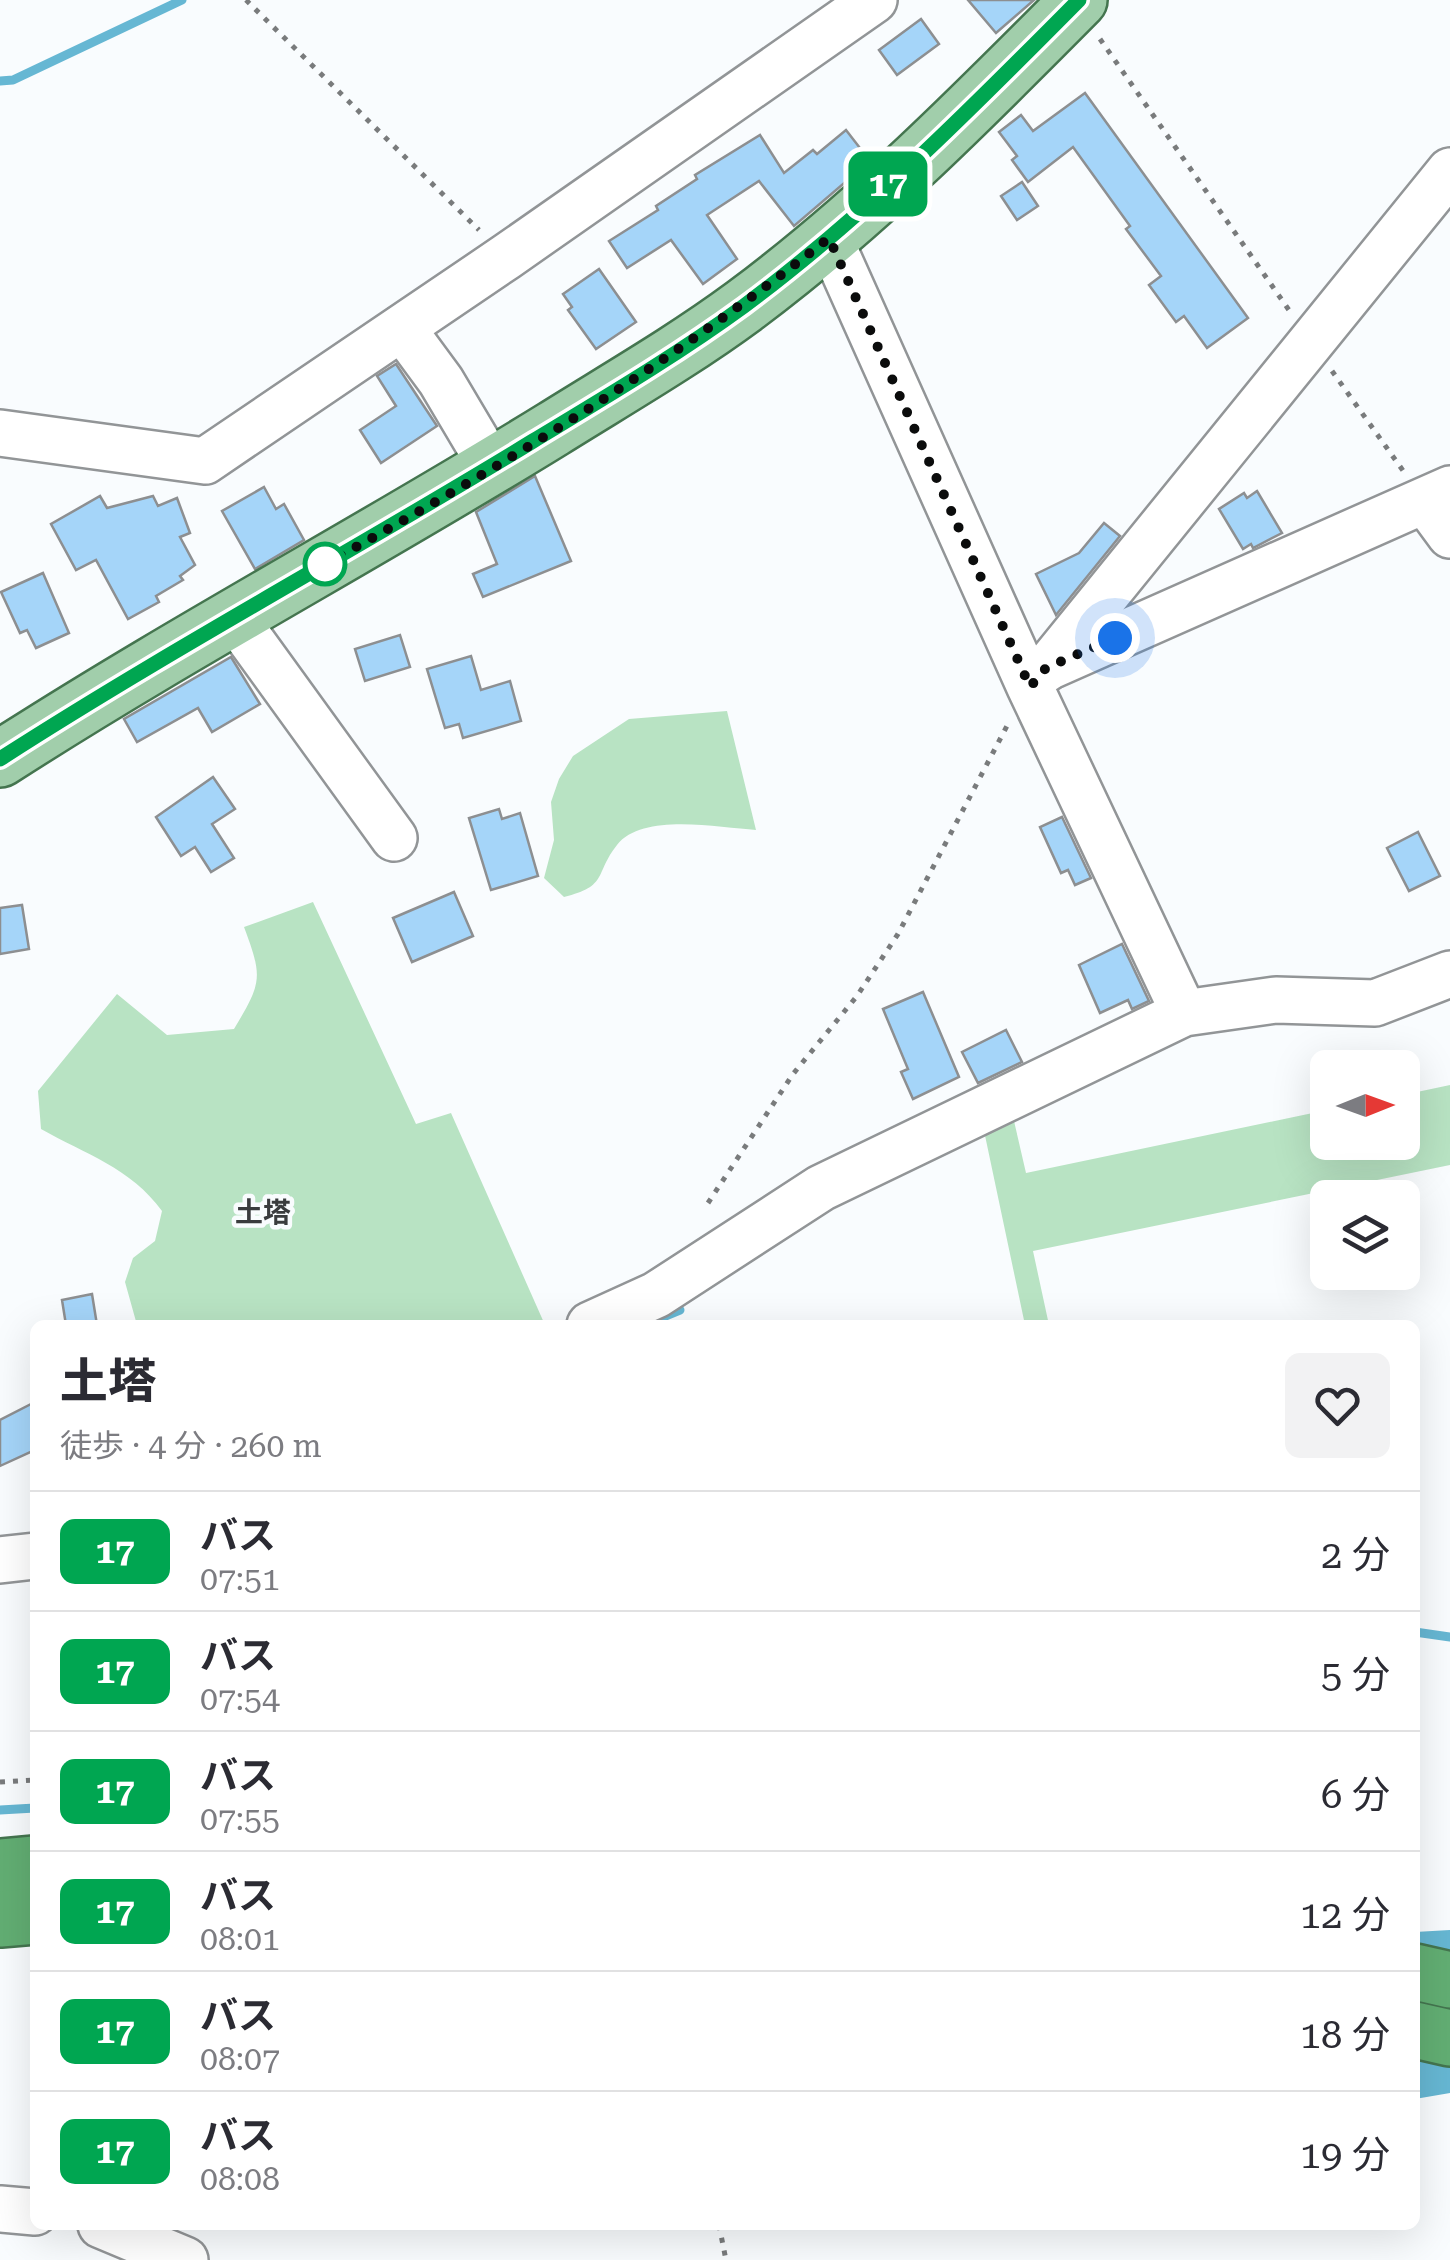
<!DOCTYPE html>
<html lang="ja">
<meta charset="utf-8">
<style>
:root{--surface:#fff;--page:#f2f2f3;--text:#2b2b33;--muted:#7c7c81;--line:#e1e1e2}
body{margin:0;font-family:"Roboto Serif","Noto Sans JP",serif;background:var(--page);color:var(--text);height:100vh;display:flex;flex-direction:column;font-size:38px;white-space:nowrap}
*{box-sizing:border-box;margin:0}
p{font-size:32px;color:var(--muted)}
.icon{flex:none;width:55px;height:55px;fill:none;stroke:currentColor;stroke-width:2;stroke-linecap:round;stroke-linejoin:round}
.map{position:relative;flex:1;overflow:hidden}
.drawer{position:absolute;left:30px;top:1320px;width:1390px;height:910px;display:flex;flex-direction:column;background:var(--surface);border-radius:15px;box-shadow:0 10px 40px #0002}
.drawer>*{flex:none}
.badge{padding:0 20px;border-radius:15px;font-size:35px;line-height:65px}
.needle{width:65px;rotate:89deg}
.controls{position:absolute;left:1310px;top:1050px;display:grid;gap:20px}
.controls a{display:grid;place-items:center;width:110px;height:110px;border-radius:15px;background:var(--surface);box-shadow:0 10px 40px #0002;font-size:50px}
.you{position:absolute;width:50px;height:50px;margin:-25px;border:8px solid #fff;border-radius:50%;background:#1a73e8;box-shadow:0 0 0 15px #1a73e833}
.map>.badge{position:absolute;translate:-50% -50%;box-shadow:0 0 0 5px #fff}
.round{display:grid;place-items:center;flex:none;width:105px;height:105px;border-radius:15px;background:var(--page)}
.head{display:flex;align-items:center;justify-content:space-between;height:170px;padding:0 30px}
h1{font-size:48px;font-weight:800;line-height:75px}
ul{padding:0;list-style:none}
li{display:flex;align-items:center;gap:30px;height:120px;padding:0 30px;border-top:2px solid var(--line)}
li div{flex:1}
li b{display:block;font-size:38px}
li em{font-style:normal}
li .badge{min-width:110px;font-weight:700;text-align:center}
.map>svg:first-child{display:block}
.green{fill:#b8e3c3}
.water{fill:#66b7d3}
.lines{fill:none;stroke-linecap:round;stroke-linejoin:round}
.stream{stroke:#66b7d3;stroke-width:9}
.building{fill:#a5d5f9;stroke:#8d8f91;stroke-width:2.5}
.minor-casing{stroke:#929597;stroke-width:50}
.major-casing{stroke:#44754f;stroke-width:60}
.highway-casing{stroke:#44754f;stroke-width:60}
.path{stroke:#797b7c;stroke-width:5;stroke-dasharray:5 8;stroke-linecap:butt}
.minor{stroke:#fff;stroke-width:45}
.major{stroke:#a1ceab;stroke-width:55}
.highway{stroke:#62ae73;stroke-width:55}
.line-casing{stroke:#fff;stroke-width:22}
.line{stroke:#00a651;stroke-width:15}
.walk{stroke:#0b0c0c;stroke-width:10;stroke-dasharray:0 18}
.stop-dot{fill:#fff;stroke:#00a651;stroke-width:5}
.labels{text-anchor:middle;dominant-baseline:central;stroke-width:9;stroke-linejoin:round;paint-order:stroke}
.neighbourhood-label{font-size:28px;font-weight:bold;fill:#3a3c3e;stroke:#f9fcfe}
</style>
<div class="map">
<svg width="1450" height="2260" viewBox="0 0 1450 2260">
<rect width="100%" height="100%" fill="#f9fcfe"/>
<!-- green -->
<g class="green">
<path d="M 727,711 L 756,830 C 719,828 643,812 617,845 C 594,874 609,886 564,897 L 544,878 L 554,840 L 551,802 L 559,779 L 573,756 L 629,719 Z"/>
<path d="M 313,902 L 416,1124 L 451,1113 L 545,1325 L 137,1325 L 125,1282 L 133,1258 L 155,1241 L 162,1211 C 131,1168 85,1154 41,1129 L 38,1091 L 117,994 L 167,1035 L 234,1029 C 262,982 263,978 244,927 Z"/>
<path d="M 1450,1085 L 1450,1165 L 1033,1251 L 1049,1325 L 1025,1325 L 983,1126 L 1011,1108 L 1026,1173 L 1327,1110 L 1328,1142 L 1402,1142 L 1403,1095 Z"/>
</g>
<!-- water -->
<path class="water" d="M 1450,1930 L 1450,2093 L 1415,2099 L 1415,1932 Z"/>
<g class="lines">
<!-- stream -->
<g class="stream">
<path d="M 0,81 L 13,80 L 182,0"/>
<path d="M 646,1324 L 680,1310"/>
<path d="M 1415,1632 L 1450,1637"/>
<path d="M 0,1810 L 35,1808"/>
</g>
</g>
<!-- building -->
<g class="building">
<path d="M 968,0 L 1034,0 L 996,33 Z"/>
<path d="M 921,19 L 939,44 L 897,75 L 879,50 Z"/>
<path d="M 1085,93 L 1248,318 L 1207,348 L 1184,316 L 1176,322 L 1149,285 L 1161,276 L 1126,229 L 1130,226 L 1073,147 L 1028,182 L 1012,160 L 1017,156 L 999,132 L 1021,115 L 1033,131 Z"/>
<path d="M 846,130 L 870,161 L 794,226 L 759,181 L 707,215 L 737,259 L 703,284 L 671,240 L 627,268 L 609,241 L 658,210 L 656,206 L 697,179 L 695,175 L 760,135 L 784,173 L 813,150 L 817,154 Z"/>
<path d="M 1022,182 L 1038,206 L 1017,220 L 1001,196 Z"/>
<path d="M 599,269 L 636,322 L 596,349 L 568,310 L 572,307 L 563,294 Z"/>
<path d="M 396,364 L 437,426 L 381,463 L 360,430 L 396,406 L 377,376 Z"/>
<path d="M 535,476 L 571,561 L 483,597 L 473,574 L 497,564 L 476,512 Z"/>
<path d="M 264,487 L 276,509 L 284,504 L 304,540 L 255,569 L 222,511 Z"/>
<path d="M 1257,491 L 1282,533 L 1253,548 L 1251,544 L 1243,549 L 1219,509 L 1244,493 L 1247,498 Z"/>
<path d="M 100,496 L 107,508 L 153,496 L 158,506 L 177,498 L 190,533 L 180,537 L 195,565 L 180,576 L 183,580 L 156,596 L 159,602 L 128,619 L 96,560 L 76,570 L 51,524 Z"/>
<path d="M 1104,523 L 1120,536 L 1056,615 L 1036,574 L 1079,553 Z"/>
<path d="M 43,573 L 69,633 L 36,648 L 27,630 L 20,633 L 1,592 Z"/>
<path d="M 400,635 L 410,667 L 365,681 L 355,649 Z"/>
<path d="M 471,656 L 481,690 L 510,681 L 521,721 L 463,738 L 459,724 L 445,728 L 427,669 Z"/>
<path d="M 231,657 L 260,704 L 212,732 L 198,708 L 137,742 L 124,719 Z"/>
<path d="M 213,777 L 235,809 L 212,824 L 234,858 L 211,872 L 195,847 L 181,856 L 156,817 Z"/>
<path d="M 499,809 L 502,819 L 520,813 L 538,876 L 491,890 L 469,818 Z"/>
<path d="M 1062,817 L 1091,878 L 1075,885 L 1068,870 L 1061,873 L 1040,827 Z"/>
<path d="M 1418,832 L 1440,876 L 1409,891 L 1387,848 Z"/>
<path d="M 454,892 L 473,936 L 412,962 L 393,918 Z"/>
<path d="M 22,905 L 29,949 L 0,954 L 0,908 Z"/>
<path d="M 1122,944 L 1149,1001 L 1132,1009 L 1128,1000 L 1100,1013 L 1079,965 Z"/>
<path d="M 923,992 L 959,1077 L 913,1099 L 901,1072 L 908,1069 L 883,1009 Z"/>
<path d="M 1006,1030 L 1022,1062 L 978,1083 L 962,1052 Z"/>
<path d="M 92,1294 L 97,1325 L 66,1325 L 62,1300 Z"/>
<path d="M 35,1402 L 35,1450 L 0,1466 L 0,1420 Z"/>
</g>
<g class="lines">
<!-- minor casing -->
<g class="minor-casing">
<g id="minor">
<path d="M 829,238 L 1030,687 L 1184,1013"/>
<path d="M 402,328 L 441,381 L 492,467"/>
<path d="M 0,433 L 205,461 L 506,257 L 874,0"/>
<path d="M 1425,501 L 1450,535"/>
<path d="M 234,617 L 394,838"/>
<path d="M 1053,665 L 1450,489"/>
<path d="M 1046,669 L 1450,171"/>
<path d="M 590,1325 L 656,1295 L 821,1188 L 1184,1013 L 1276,1000 L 1375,1003 L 1450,974"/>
<path d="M 0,1560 L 35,1556"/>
<path d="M 0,2209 L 35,2212"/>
<path d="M 101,2225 L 185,2260"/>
</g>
</g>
<!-- major casing -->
<g class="major-casing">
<path id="major" d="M 0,759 C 180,643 370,542 553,429 C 617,389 683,351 744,306 C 865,216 973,107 1079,0"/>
</g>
<!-- highway casing -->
<g class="highway-casing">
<g id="highway">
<path d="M 0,1867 L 35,1864"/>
<path d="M 0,1919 L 35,1916"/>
<path d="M 1415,1972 L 1450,1980"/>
<path d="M 1415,2030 L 1450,2038"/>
</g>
</g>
<!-- path -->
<g class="path">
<path d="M 246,0 L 479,230"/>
<path d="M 1100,39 L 1291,313"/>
<path d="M 1332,371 L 1404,472"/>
<path d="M 708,1203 L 793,1074 L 857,996 L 898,934 L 1008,724"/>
<path d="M 0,1782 L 35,1780"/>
<path d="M 719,2225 L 726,2260"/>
</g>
<!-- minor -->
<use href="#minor" class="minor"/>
<!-- major -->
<use href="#major" class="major"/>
<!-- highway -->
<use href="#highway" class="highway"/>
</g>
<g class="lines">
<!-- line casing -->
<g class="line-casing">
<path id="line" d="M 0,759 C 174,647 357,549 533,441 C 604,398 677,355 744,306 C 865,216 973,107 1079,0"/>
</g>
<!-- line -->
<use href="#line" class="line"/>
<!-- walk -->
<path class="walk" d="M 325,564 C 501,468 672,362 829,238 L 1030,687 L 1046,668 L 1115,638"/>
</g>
<!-- markers -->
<circle class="stop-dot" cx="325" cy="564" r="20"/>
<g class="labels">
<!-- neighbourhood labels -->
<g class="neighbourhood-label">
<text x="263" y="1212">土塔</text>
</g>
</g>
</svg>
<div class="controls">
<a><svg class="needle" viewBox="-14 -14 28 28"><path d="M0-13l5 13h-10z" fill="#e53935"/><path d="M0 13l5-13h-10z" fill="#7c7c81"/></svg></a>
<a><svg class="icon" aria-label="layers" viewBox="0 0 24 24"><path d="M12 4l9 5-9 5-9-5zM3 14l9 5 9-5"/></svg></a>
</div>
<div class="you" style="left:1115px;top:638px"></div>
<b class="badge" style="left:888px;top:184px;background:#00a651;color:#fff">17</b>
<section class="drawer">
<div class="head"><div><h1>土塔</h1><p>徒歩 · 4 分 · 260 m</p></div><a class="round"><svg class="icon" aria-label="heart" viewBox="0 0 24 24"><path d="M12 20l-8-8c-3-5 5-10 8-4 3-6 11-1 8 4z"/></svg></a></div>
<ul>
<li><span class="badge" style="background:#00a651;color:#fff">17</span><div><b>バス</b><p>07:51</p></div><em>2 分</em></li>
<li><span class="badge" style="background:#00a651;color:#fff">17</span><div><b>バス</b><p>07:54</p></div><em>5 分</em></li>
<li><span class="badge" style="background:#00a651;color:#fff">17</span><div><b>バス</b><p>07:55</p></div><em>6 分</em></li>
<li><span class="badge" style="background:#00a651;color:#fff">17</span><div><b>バス</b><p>08:01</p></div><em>12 分</em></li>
<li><span class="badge" style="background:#00a651;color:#fff">17</span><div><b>バス</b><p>08:07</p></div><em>18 分</em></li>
<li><span class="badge" style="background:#00a651;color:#fff">17</span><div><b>バス</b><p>08:08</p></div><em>19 分</em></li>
</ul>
</section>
</div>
